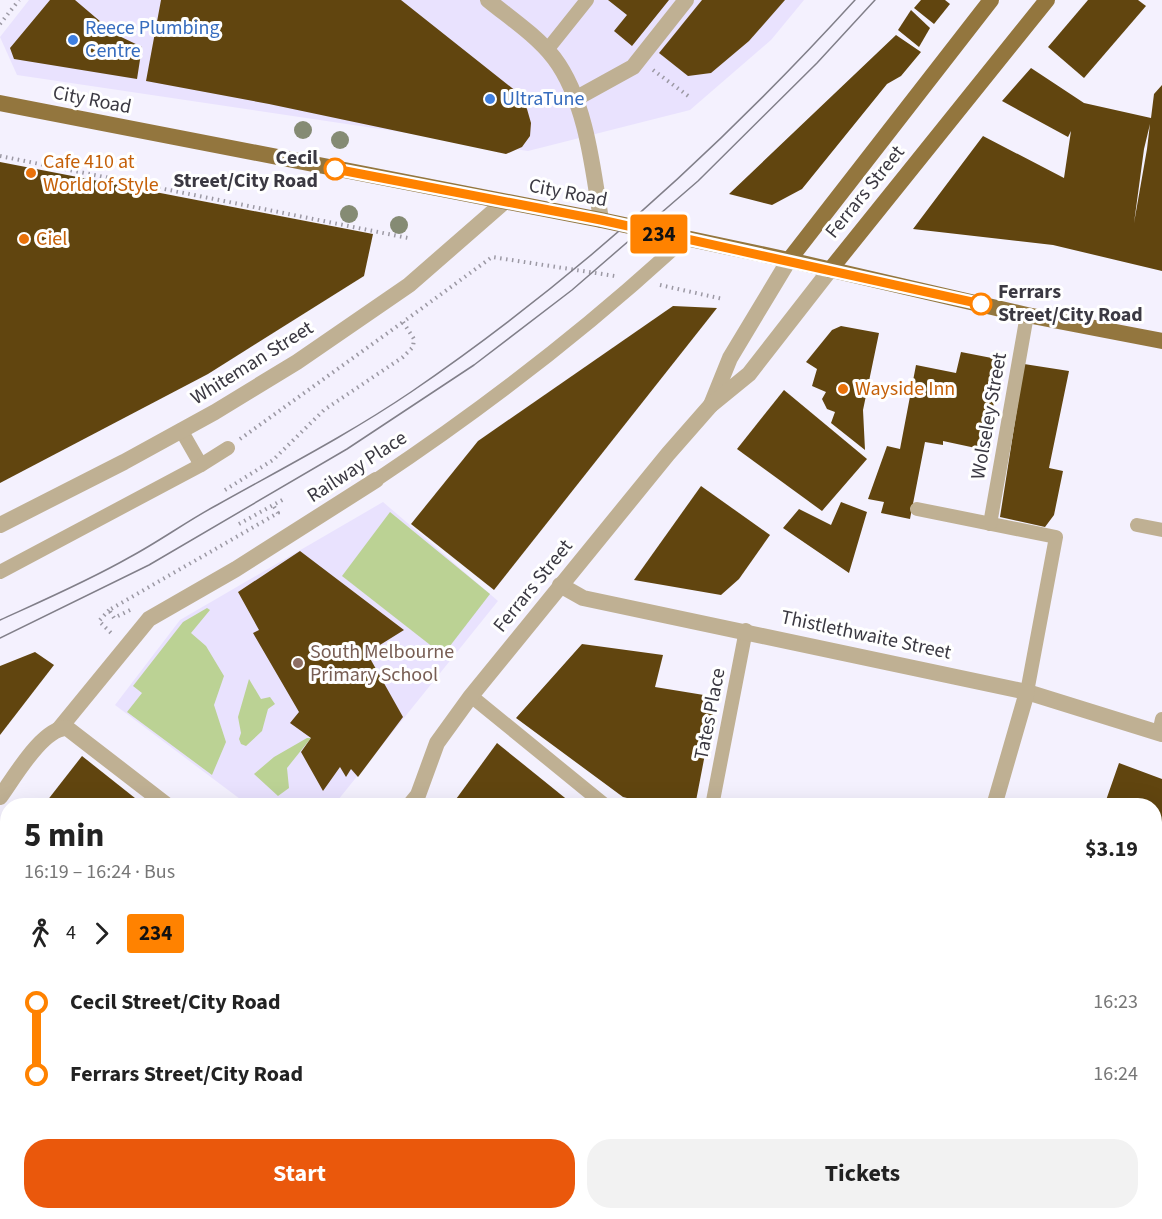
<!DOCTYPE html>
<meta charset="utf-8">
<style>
:root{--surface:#fff;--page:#f2f2f2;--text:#222;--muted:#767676;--accent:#ea580c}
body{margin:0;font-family:"Source Sans 3",sans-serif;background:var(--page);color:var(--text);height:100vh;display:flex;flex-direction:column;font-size:22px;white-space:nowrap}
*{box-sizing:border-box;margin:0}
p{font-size:20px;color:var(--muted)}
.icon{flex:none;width:33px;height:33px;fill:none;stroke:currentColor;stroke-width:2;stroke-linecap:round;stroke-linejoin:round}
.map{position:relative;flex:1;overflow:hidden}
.details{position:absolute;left:0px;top:798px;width:1162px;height:422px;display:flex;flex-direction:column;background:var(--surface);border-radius:24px 24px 0 0;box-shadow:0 6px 24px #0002}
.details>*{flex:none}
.badge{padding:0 12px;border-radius:4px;font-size:21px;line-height:39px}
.map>.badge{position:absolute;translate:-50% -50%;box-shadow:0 0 0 3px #fff}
.legs{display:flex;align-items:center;gap:9px;height:66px;padding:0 24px;font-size:20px}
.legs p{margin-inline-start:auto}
.headline{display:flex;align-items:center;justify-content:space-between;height:102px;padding:0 24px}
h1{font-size:33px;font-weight:700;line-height:45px}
.button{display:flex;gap:12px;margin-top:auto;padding:12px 24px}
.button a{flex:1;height:69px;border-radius:24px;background:var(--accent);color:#fff;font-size:24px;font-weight:700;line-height:69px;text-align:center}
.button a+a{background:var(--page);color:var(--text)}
ul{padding:0 24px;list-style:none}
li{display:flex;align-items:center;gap:21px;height:72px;font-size:22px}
li i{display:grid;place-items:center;width:9px;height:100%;margin:0 8px;background:currentColor}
li i::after{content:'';width:15px;height:15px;margin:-8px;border:4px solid;border-radius:50%;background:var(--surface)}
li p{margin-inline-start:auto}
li:first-child i{background:linear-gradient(#0000 50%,currentColor 0)}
li:last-child i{background:linear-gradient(currentColor 50%,#0000 0)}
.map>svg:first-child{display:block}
.built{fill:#e9e2fe}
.green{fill:#bbd294}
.building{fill:#61450f;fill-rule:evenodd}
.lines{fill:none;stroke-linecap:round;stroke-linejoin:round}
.path{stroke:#9c99a4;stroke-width:4;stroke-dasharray:1.5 4.5;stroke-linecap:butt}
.service{stroke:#bfb093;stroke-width:14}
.pedestrian{stroke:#bfb093;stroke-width:16}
.minor{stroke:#bfb093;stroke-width:16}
.primary{stroke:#93763e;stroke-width:16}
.tram{stroke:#817f89;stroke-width:1.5}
.tree{fill:#858b74}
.line-1-casing{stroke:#fff;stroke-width:14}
.line-1{stroke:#ff8200;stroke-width:9}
.shop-dot{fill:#3f7fe0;stroke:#fff;stroke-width:2}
.stop-1-dot{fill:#fff;stroke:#ff8200;stroke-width:3}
.food-dot{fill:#e8710a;stroke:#fff;stroke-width:2}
.education-dot{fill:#8d6e63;stroke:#fff;stroke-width:2}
.labels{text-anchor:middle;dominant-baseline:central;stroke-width:6;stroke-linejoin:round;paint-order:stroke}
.shop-label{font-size:20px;fill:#366cbe;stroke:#fff;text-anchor:start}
.street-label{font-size:20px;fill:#3b3942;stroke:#fff}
.stop-label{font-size:20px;font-weight:bold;fill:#3b3942;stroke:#fff;text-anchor:end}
.food-label{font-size:20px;fill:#c56008;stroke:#fff;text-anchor:start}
.education-label{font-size:20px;fill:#785e54;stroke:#fff;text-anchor:start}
</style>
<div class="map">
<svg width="1162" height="1219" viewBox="0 0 1162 1219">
<rect width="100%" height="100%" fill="#f4f1fe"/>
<!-- built -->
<g class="built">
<path d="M 29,0 L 804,0 L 771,40 L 690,110 L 528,151 L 17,75 L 0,37 Z"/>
<path d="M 383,502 L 498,601 L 334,805 L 248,805 L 115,705 L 180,620 Z"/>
</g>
<!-- green -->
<g class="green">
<path d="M 390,512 L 490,594 L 443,655 L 342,576 Z"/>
<path d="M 207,608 L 210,610 L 191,633 L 206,646 L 224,676 L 214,705 L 226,742 L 212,775 L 127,712 L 142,693 L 133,686 L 183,622 Z"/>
<path d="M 249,679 L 261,699 L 270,697 L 275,704 L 268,709 L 262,731 L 246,746 L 241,744 L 239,739 L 241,733 L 238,717 Z"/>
<path d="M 307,738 L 311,738 L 287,768 L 289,788 L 278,796 L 254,774 L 274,757 Z"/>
<path d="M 64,1212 L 373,1212 L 370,1219 L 81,1219 Z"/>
</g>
<!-- building -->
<g class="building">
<path d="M 50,0 L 75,0 L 115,34 L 142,47 L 137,79 L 14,59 L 10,48 Z"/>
<path d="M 161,0 L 401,0 L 517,92 L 527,109 L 531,123 L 530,136 L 522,147 L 506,154 L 269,104 L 146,81 Z"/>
<path d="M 608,0 L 669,0 L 632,46 L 614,31 L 627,15 Z"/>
<path d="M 702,0 L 785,0 L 749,41 L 711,73 L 688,76 L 659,53 Z"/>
<path d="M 921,0 L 945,0 L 950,4 L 934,24 L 914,8 Z"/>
<path d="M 1088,0 L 1138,0 L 1146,6 L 1084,78 L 1048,47 Z"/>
<path d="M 911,10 L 930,28 L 919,47 L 898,30 Z"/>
<path d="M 896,35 L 921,52 L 901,76 L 887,84 L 802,189 L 772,205 L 729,194 Z"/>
<path d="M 1031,68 L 1084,103 L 1151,118 L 1154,94 L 1162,85 L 1162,271 L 1053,245 L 913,229 L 983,136 L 1064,178 L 1071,131 L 1068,137 L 1002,101 ZM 1150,124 L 1147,149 L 1134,223 L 1144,149 Z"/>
<path d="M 0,162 L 373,234 L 364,276 L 208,374 L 0,483 Z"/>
<path d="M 673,306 L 717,308 L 494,590 L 411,524 L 478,441 Z"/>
<path d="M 841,326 L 879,333 L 863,410 L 865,450 L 831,423 L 835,412 L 827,409 L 822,399 L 826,392 L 812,386 L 817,369 L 806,362 L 832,330 Z"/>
<path d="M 961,352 L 1002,360 L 985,450 L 943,441 L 943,445 L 925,442 L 910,519 L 881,513 L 884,502 L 868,499 L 887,446 L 900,449 L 916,365 L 956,373 Z"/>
<path d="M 1024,364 L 1069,371 L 1049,468 L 1063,471 L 1054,515 L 1045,527 L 1000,517 Z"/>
<path d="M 784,390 L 867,459 L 822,511 L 737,449 Z"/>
<path d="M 701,486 L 770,535 L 739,579 L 721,595 L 634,580 Z"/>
<path d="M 841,502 L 867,512 L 849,573 L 783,528 L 799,509 L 831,525 Z"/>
<path d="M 300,551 L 404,630 L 367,653 L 403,717 L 358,777 L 351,769 L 346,777 L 340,767 L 323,791 L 301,752 L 311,738 L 290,723 L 299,712 L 253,633 L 259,630 L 238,592 Z"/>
<path d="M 582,644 L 663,655 L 655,687 L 716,697 L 695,806 L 659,806 L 623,797 L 516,718 Z"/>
<path d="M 35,652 L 54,665 L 0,735 L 0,666 Z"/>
<path d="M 497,743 L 575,806 L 451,806 Z"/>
<path d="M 82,756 L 145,806 L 43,806 Z"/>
<path d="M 1119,763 L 1162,779 L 1162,942 L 1155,939 L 1155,806 L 1104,806 Z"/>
<path d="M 8,849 L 8,950 L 0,944 L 0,859 Z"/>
<path d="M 1155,949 L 1162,952 L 1162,999 L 1155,1017 Z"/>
<path d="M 8,1041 L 8,1185 L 0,1178 L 0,1050 Z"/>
<path d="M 1162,1057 L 1162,1115 L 1155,1113 L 1155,1075 Z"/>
<path d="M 424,1212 L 671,1212 L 690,1219 L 421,1219 Z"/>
</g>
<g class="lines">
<!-- path -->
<g class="path">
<path d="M 0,24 L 19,0"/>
<path d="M 653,70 L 691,98"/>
<path d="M 0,156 L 408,238"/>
<path d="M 660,285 L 723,299"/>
<path d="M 240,439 L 403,322"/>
<path d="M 225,490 L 273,460 L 324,410 L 403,357 L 413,347 L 414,339 L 403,322 L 492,257 L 615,276"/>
<path d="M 239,524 L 284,499"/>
<path d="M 109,610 L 99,621 L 113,635"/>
<path d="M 130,610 L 114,618 L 109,610 L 278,513 L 273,505"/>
<path d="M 142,1212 L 158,1219"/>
<path d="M 317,1212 L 317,1219"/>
</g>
<!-- service -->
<g class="service">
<path d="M 547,50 L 587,0"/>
<path d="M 181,430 L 201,465"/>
<path d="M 376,480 C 484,408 588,328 683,240"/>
<path d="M 917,509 L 1056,537 L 1027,692"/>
<path d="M 990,524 L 1027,315"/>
<path d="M 1137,525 L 1162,530"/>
<path d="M 0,572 L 201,465 L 228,448"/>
<path d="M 471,696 L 606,806"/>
<path d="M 1159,733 L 1162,719"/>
<path d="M 712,806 L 746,630"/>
<path d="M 0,980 L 6,972"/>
<path d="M 1155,1031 L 1162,1012"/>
</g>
<!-- pedestrian -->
<path class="pedestrian" d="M 59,729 L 149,619 L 236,569 L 376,480"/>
<!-- minor -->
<g class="minor">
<path d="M 488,0 C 510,18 536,35 554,58 C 586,100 593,169 601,220"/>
<path d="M 575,99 L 633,67 L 686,0"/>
<path d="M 711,405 L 730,358 L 789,260"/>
<path d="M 0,525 L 124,462 L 215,412 L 297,362 L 409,285 L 503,203"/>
<path d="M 560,585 L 583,598 L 1027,692 L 1162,734"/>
<path d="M 0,797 C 14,778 42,728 67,728 L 168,806"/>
<path d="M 409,806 L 418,795 L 437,743 L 471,696 L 668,454 L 711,405 L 749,374 L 830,270"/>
<path d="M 994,806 L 1027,692"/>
<path d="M 1155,1171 L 1162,1174"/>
<path d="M 390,1219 L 392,1212"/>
</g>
<!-- primary -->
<g class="primary">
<path d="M 0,103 L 601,220 L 789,260 L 1027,315 L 1162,341"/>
<path d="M 789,260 L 991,0"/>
<path d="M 830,270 L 1047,0"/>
</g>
<!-- tram -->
<g class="tram">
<path d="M 0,620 C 44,600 88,581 130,557 C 160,541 187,521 217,505 C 283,468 349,434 411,392 C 575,280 722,146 855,0"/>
<path d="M 0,638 L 149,565 L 347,449 L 474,365 L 572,290 L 698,181 L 817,63 L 875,0"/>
<path d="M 0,1198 L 8,1202"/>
<path d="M 28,1212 L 43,1219"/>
<path d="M 0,1214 L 9,1219"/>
</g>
</g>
<!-- trees -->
<g class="tree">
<circle cx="303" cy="130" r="9"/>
<circle cx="340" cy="140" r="9"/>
<circle cx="349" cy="214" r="9"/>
<circle cx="399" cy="225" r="9"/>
</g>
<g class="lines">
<!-- line-1 casing -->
<g class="line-1-casing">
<path id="line-1" d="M 335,169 L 601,220 L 981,304"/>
</g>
<!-- line-1 -->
<use href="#line-1" class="line-1"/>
</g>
<!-- markers -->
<g class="shop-dot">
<circle cx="73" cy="40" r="6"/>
<circle cx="490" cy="99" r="6"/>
</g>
<g class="stop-1-dot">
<circle cx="335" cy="169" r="10"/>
<circle cx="981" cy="304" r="10"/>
</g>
<g class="food-dot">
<circle cx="31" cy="173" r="6"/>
<circle cx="24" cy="239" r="6"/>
<circle cx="843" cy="389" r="6"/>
</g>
<circle class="education-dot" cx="298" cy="663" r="6"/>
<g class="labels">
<!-- shop labels -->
<g class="shop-label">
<text x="85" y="28">Reece Plumbing<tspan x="85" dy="23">Centre</tspan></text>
<text x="502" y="99">UltraTune</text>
</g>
<!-- street labels -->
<g class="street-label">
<text transform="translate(92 100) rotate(11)">City Road</text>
<text transform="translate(865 192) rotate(-51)">Ferrars Street</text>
<text transform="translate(568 193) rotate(11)">City Road</text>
<text transform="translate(252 363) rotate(-32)">Whiteman Street</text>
<text transform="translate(989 416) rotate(-80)">Wolseley Street</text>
<text transform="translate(357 467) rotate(-33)">Railway Place</text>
<text transform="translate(533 586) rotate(-51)">Ferrars Street</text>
<text transform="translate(866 635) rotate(12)">Thistlethwaite Street</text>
<text transform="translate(710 714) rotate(-79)">Tates Place</text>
</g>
<!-- stop labels -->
<g class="stop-label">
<text x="318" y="158">Cecil<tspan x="318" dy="23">Street/City Road</tspan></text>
<text x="998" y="292" text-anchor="start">Ferrars<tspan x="998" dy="23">Street/City Road</tspan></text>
</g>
<!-- food labels -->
<g class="food-label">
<text x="43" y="162">Cafe 410 at<tspan x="43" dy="23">World of Style</tspan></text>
<text x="36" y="239">Ciel</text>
<text x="855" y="389">Wayside Inn</text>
</g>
<!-- education labels -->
<g class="education-label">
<text x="310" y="652">South Melbourne<tspan x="310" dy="23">Primary School</tspan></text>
</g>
</g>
</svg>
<b class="badge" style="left:659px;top:234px;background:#ff8200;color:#111">234</b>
<section class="details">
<div class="headline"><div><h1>5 min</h1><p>16:19 – 16:24 · Bus</p></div><b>$3.19</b></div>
<div class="legs"><svg class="icon" aria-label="walk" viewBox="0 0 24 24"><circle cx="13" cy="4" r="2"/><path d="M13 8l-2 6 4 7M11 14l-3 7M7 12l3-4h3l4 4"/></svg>4<svg class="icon" aria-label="forward" viewBox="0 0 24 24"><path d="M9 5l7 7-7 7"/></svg><b class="badge" style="background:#ff8200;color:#111">234</b></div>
<ul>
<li><i style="color:#ff8200"></i><b>Cecil Street/City Road</b><p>16:23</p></li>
<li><i style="color:#ff8200"></i><b>Ferrars Street/City Road</b><p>16:24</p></li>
</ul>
<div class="button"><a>Start</a><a>Tickets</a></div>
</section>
</div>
